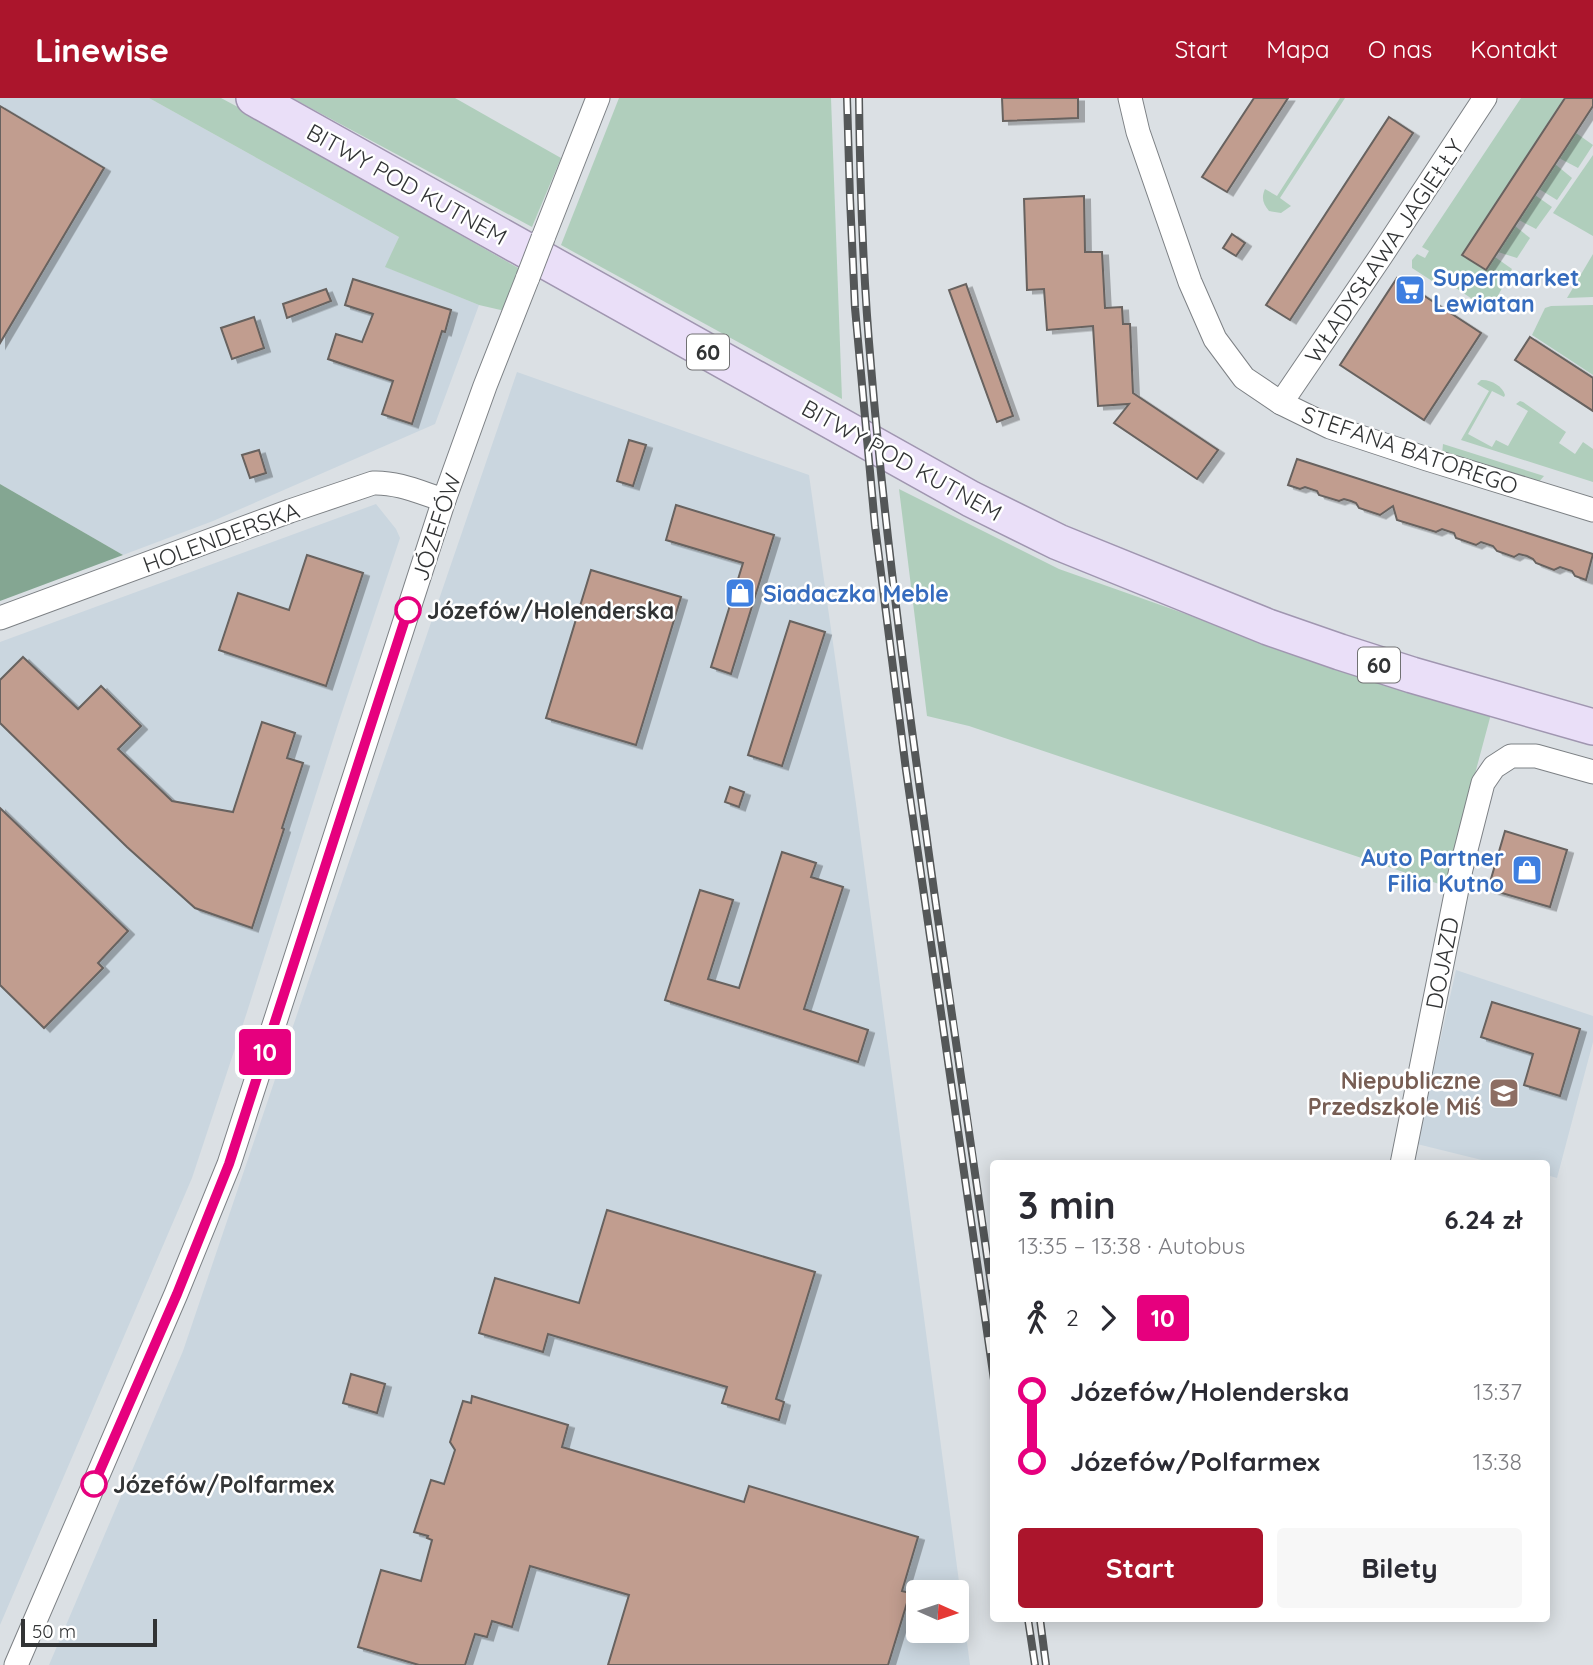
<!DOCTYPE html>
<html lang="pl">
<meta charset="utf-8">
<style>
:root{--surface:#fff;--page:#f7f7f7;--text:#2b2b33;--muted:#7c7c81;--accent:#ab152c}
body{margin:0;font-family:Quicksand,sans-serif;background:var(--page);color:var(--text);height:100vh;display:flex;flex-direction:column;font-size:26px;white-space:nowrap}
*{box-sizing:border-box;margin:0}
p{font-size:23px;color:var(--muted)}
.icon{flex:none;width:38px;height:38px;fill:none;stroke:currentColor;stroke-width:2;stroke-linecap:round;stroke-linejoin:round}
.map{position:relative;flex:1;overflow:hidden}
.sheet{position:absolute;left:990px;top:1062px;width:560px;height:462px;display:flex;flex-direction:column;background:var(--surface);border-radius:7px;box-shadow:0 4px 18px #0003}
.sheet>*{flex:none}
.badge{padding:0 14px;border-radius:5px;font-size:24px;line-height:46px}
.needle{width:46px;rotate:93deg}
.buttons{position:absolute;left:906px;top:1482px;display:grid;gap:14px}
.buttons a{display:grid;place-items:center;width:63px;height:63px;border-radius:7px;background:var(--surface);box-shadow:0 4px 18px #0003;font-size:35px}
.scale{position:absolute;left:21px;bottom:18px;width:136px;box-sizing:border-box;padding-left:7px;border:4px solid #323435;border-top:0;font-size:19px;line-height:24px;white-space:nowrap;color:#323435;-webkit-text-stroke:5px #fff;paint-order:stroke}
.map>.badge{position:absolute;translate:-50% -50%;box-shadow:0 0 0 4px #fff}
.legs{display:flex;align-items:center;gap:10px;height:77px;padding:0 28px;font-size:23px}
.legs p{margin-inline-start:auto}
.headline{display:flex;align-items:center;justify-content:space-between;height:119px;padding:0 28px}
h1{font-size:38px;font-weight:700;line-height:52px}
.action{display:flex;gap:14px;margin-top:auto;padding:14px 28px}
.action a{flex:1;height:80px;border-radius:7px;background:var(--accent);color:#fff;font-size:28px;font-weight:700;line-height:80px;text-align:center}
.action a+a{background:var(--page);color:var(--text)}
ul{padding:0 28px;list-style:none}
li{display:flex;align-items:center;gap:24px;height:70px;font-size:26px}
li i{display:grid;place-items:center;width:10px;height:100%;margin:0 9px;background:currentColor}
li i::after{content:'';width:18px;height:18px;margin:-9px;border:5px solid;border-radius:50%;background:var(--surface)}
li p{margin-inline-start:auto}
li:first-child i{background:linear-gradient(#0000 50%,currentColor 0)}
li:last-child i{background:linear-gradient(currentColor 50%,#0000 0)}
header{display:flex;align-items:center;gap:42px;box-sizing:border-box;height:98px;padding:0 35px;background:var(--accent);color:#fff}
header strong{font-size:33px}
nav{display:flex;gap:38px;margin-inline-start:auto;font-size:24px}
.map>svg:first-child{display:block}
.built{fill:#cad6df;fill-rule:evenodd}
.green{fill:#b0cebc}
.forest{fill:#84a692}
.building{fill:#c19d8f;stroke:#67625f;stroke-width:2;filter:url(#shadow)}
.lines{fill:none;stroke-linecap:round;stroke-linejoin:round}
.street-casing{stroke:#7d8185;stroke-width:25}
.primary-casing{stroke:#a096b0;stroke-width:38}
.street{stroke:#fff;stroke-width:23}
.primary{stroke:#eadff8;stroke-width:35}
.rail-casing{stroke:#545758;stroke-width:8}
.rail{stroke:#fff;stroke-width:5;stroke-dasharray:16;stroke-linecap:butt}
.street-bridge-casing{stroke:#7d8185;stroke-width:25;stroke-linecap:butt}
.street-bridge{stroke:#fff;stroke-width:23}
.line-1-casing{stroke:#fff;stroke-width:16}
.line-1{stroke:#e6007e;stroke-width:10}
.stop-1-dot{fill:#fff;stroke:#e6007e;stroke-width:3.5}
.labels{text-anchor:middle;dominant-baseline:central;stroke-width:5;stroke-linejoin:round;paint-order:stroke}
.shield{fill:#fff;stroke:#707172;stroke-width:2}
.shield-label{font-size:21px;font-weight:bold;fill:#323435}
.street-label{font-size:23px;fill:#323435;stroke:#fff}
.shop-label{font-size:23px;font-weight:bold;fill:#366cbe;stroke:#fff;text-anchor:start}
.stop-label{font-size:23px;font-weight:bold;fill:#323435;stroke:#fff;text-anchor:start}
.education-label{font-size:23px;font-weight:bold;fill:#785e54;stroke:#fff;text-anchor:end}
</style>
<header>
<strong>Linewise</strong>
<nav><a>Start</a><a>Mapa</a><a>O nas</a><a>Kontakt</a></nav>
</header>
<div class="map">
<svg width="1593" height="1567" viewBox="0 0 1593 1567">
<defs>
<filter id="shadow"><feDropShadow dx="6" dy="3.5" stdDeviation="0" flood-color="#0004"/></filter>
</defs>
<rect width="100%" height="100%" fill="#dbe0e4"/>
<!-- built -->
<g class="built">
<path d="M 0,0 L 149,0 L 399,139 L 386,169 L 479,207 L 435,326 L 213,423 L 123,457 L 0,386 Z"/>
<path d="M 517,274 L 809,377 L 856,706 L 970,1567 L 49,1567 L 183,1253 L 330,819 ZM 919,1494 L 957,1494 L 957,1533 L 919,1533 Z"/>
<path d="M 376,406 L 396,431 L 400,440 L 339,623 L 247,914 L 192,1080 L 0,1527 L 0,544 Z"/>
<path d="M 1456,872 L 1593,918 L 1593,944 L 1557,1080 L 1547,1077 L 1547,1066 L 1498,1066 L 1417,1046 Z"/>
</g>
<!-- green -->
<g class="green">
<path d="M 149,0 L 221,0 L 303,44 L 434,122 L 520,171 L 505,213 L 479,207 L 385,169 L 399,139 Z"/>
<path d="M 292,0 L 455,0 L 561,60 L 532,129 Z"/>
<path d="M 619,0 L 831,0 L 842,301 L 561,147 Z"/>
<path d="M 1340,0 L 1345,0 L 1280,100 L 1291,108 L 1281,115 L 1269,113 C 1263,106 1261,100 1265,91 L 1277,98 Z"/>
<path d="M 1521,0 L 1564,0 L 1461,157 L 1486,173 L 1495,159 L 1512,171 L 1490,213 L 1447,184 L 1443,190 L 1412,170 L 1412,162 L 1417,156 L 1425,160 L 1429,153 L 1422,149 Z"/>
<path d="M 1576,35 L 1593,47 L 1578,70 L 1559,60 Z"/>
<path d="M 1593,57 L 1593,138 L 1553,115 Z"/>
<path d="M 1555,66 L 1572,80 L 1557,102 L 1539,91 Z"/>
<path d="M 1535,97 L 1552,109 L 1536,131 L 1519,122 Z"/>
<path d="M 1515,128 L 1530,140 L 1517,160 L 1498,154 Z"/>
<path d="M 1593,156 L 1593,199 L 1567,200 Z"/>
<path d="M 1593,207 L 1593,277 L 1532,237 L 1545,210 L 1551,208 Z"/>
<path d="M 1481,282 C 1490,281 1503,288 1505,297 L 1504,299 L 1492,293 L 1468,336 L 1492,349 L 1496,342 L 1508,348 L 1528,313 L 1516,306 L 1520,303 L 1523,304 L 1566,334 L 1559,345 L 1575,356 L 1583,344 L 1593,351 L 1593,384 L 1461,342 L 1489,293 L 1477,286 Z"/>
<path d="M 1443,346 L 1544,378 L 1537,386 L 1442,356 Z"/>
<path d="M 899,391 L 1059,471 L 1367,580 L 1491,616 L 1445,788 L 969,628 L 927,618 Z"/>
</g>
<!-- forest -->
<path class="forest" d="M 0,386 L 123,457 L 0,503 Z"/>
<!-- building -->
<g class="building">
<path d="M 1002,0 L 1078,0 L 1078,20 L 1003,23 Z"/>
<path d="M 1254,0 L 1288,0 L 1227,94 L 1202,79 Z"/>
<path d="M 1565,0 L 1593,0 L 1593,8 L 1486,172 L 1462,157 Z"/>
<path d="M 0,8 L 104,70 L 0,245 Z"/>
<path d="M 1389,19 L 1413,35 L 1290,222 L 1266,207 Z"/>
<path d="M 1084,98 L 1085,154 L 1102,154 L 1105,210 L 1122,209 L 1123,226 L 1130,226 L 1133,295 L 1218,352 L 1197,381 L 1114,325 L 1129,306 L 1098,308 L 1093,228 L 1047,232 L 1044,191 L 1027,192 L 1024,101 Z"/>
<path d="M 1232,136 L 1245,145 L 1236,158 L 1223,150 Z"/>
<path d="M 1397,180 L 1481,235 L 1424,322 L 1340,267 Z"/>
<path d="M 353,181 L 451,212 L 445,234 L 442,233 L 412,326 L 382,316 L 393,283 L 328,261 L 336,236 L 362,244 L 373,216 L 345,207 Z"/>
<path d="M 966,186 L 1013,318 L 997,324 L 949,192 Z"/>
<path d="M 326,191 L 331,203 L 287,220 L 283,206 Z"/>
<path d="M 254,219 L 264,250 L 232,261 L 221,230 Z"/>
<path d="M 1530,239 L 1593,280 L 1593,313 L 1515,262 Z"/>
<path d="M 629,342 L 646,347 L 633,388 L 617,383 Z"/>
<path d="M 259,352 L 266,375 L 250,380 L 242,357 Z"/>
<path d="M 1297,361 L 1593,456 L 1586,482 L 1575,478 L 1572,473 L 1560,469 L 1554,472 L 1536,465 L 1533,461 L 1527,458 L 1519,456 L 1514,459 L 1497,453 L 1493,448 L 1481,444 L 1476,447 L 1456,440 L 1454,435 L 1442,431 L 1436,434 L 1397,422 L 1393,408 L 1380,417 L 1359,410 L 1356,405 L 1351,403 L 1344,401 L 1339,403 L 1319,397 L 1317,393 L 1305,389 L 1300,391 L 1288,387 Z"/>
<path d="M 676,407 L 774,437 L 731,576 L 711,569 L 743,465 L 666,442 Z"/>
<path d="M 307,457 L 363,475 L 326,588 L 219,552 L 238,495 L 289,512 Z"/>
<path d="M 591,472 L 681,499 L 636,647 L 546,620 Z"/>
<path d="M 790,523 L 825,534 L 782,668 L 748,657 Z"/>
<path d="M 23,559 L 78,611 L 101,588 L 141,628 L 118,651 L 172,703 L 233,714 L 262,624 L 295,635 L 287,660 L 303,665 L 282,730 L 284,731 L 252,830 L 195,810 L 127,749 L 0,625 L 0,582 Z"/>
<path d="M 730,689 L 744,694 L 739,709 L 725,704 Z"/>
<path d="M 0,710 L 128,833 L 98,865 L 103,870 L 44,930 L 0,887 Z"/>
<path d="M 1505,733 L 1567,752 L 1550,809 L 1488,791 Z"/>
<path d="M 782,754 L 816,765 L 811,779 L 843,789 L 804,911 L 868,932 L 858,964 L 665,902 L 700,792 L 733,802 L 708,881 L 739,890 Z"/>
<path d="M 1492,904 L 1580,931 L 1560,998 L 1524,987 L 1533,956 L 1481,939 Z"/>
<path d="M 607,1112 L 815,1174 L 776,1301 L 784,1304 L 779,1322 L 722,1305 L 727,1289 L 548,1236 L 543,1254 L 479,1235 L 495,1180 L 579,1205 Z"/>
<path d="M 351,1276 L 385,1286 L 377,1315 L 343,1305 Z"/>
<path d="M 472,1298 L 568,1327 L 562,1349 L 744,1404 L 749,1388 L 918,1439 L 902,1493 L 910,1495 L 888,1567 L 608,1567 L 629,1497 L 530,1468 L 512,1529 L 492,1523 L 487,1539 L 475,1536 L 465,1567 L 419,1567 L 358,1549 L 381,1472 L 421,1483 L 432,1442 L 427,1440 L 428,1438 L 414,1434 L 431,1382 L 444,1386 L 455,1352 L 450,1344 L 463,1303 L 471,1305 Z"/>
</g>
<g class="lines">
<!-- street casing -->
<g class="street-casing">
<g id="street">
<path d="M 1130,0 L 1138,34 L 1190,184 L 1215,241 L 1244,280 L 1281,305 L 1330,329 L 1427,361 L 1593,412"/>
<path d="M 543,140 L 598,0"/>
<path d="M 1281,305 L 1381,158 L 1485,0"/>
<path d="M 0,520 L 290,413 L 373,385 C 398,384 421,395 444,402"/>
<path d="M 1402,1066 L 1461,771 L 1483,685 L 1494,669 L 1511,658 L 1536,658 L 1593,674"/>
<path d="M 16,1567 L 176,1196 L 229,1066 L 444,402 L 485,288 L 528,179"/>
</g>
</g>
<!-- primary casing -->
<g class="primary-casing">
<path id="primary" d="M 254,0 L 971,401 L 1058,444 L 1268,529 L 1340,554 L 1412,577 L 1593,629"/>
</g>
<!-- street -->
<use href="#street" class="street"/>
<!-- primary -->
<use href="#primary" class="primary"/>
<!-- rail casing -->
<g class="rail-casing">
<g id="rail">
<path d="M 847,0 L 850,100 L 855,210 L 875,428 L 906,672 L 994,1282"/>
<path d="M 859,0 C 860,89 863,179 871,268 C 886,449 911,628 936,807 C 956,940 975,1073 994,1206"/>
<path d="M 1028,1521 L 1035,1567"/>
<path d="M 1040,1521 L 1046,1567"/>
</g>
</g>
<!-- rail -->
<use href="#rail" class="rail"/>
<!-- street-bridge casing -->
<g class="street-bridge-casing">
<path id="street-bridge" d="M 528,179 L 543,140"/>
</g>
<!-- street-bridge -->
<use href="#street-bridge" class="street-bridge"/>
</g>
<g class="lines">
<!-- line-1 casing -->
<g class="line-1-casing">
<path id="line-1" d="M 94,1386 L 177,1196 L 229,1066 L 408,512"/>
</g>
<!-- line-1 -->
<use href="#line-1" class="line-1"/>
</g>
<!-- icons -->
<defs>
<g id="supermarket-square" transform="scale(1.575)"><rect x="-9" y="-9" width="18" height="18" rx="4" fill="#3f7fe0" stroke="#fff"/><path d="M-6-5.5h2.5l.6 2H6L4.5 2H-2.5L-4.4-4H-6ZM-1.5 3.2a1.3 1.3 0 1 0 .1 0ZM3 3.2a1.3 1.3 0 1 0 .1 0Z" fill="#fff"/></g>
<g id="shop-square" transform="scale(1.575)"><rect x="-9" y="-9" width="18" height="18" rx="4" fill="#3f7fe0" stroke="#fff"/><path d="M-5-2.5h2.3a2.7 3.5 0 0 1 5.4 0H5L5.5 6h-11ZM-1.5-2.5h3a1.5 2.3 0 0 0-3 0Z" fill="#fff"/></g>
<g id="school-square" transform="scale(1.575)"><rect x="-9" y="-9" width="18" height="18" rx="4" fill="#8d6e63" stroke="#fff"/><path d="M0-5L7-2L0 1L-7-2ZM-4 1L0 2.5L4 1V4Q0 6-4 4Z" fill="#fff"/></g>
</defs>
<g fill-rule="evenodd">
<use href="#supermarket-square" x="1410" y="192"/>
<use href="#shop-square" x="740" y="495"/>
<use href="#shop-square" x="1527" y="772"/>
<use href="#school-square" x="1504" y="995"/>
</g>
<!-- markers -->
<g class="stop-1-dot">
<circle cx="408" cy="512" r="12"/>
<circle cx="94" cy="1386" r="12"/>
</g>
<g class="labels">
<!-- shield labels -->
<g class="shield">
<rect x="687" y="236.5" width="42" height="35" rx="5"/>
<rect x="1358" y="549.5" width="42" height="35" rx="5"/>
</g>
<g class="shield-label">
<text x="708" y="254">60</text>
<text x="1379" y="567">60</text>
</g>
<!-- street labels -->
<g class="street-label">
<text transform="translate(407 86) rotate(29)">BITWY POD KUTNEM</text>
<text transform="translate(1384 153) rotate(-56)">WŁADYSŁAWA JAGIEŁŁY</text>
<text transform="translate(1410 352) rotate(19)">STEFANA BATOREGO</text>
<text transform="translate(902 362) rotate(29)">BITWY POD KUTNEM</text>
<text transform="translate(436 429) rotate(-72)">JÓZEFÓW</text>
<text transform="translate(221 439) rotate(-20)">HOLENDERSKA</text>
<text transform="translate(1442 865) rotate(-79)">DOJAZD</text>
</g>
<!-- shop labels -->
<g class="shop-label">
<text x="1433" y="179">Supermarket<tspan x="1433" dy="26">Lewiatan</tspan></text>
<text x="763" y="495">Siadaczka Meble</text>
<text x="1504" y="759" text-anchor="end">Auto Partner<tspan x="1504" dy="26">Filia Kutno</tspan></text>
</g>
<!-- stop labels -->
<g class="stop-label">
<text x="427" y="512">Józefów/Holenderska</text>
<text x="113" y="1386">Józefów/Polfarmex</text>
</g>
<!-- education labels -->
<g class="education-label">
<text x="1481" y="982">Niepubliczne<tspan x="1481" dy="26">Przedszkole Miś</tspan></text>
</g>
</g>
</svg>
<div class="buttons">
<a><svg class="needle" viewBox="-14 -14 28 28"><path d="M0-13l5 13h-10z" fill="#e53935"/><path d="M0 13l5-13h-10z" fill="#7c7c81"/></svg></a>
</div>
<div class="scale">50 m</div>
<b class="badge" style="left:265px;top:954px;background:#e6007e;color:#fff">10</b>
<section class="sheet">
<div class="headline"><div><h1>3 min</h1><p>13:35 – 13:38 · Autobus</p></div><b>6.24 zł</b></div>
<div class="legs"><svg class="icon" aria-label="walk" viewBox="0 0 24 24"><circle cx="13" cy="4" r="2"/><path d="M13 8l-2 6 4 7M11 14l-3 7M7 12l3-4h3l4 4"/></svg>2<svg class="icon" aria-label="forward" viewBox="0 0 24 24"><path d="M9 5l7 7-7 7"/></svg><b class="badge" style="background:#e6007e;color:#fff">10</b></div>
<ul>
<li><i style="color:#e6007e"></i><b>Józefów/Holenderska</b><p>13:37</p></li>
<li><i style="color:#e6007e"></i><b>Józefów/Polfarmex</b><p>13:38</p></li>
</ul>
<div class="action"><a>Start</a><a>Bilety</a></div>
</section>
</div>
